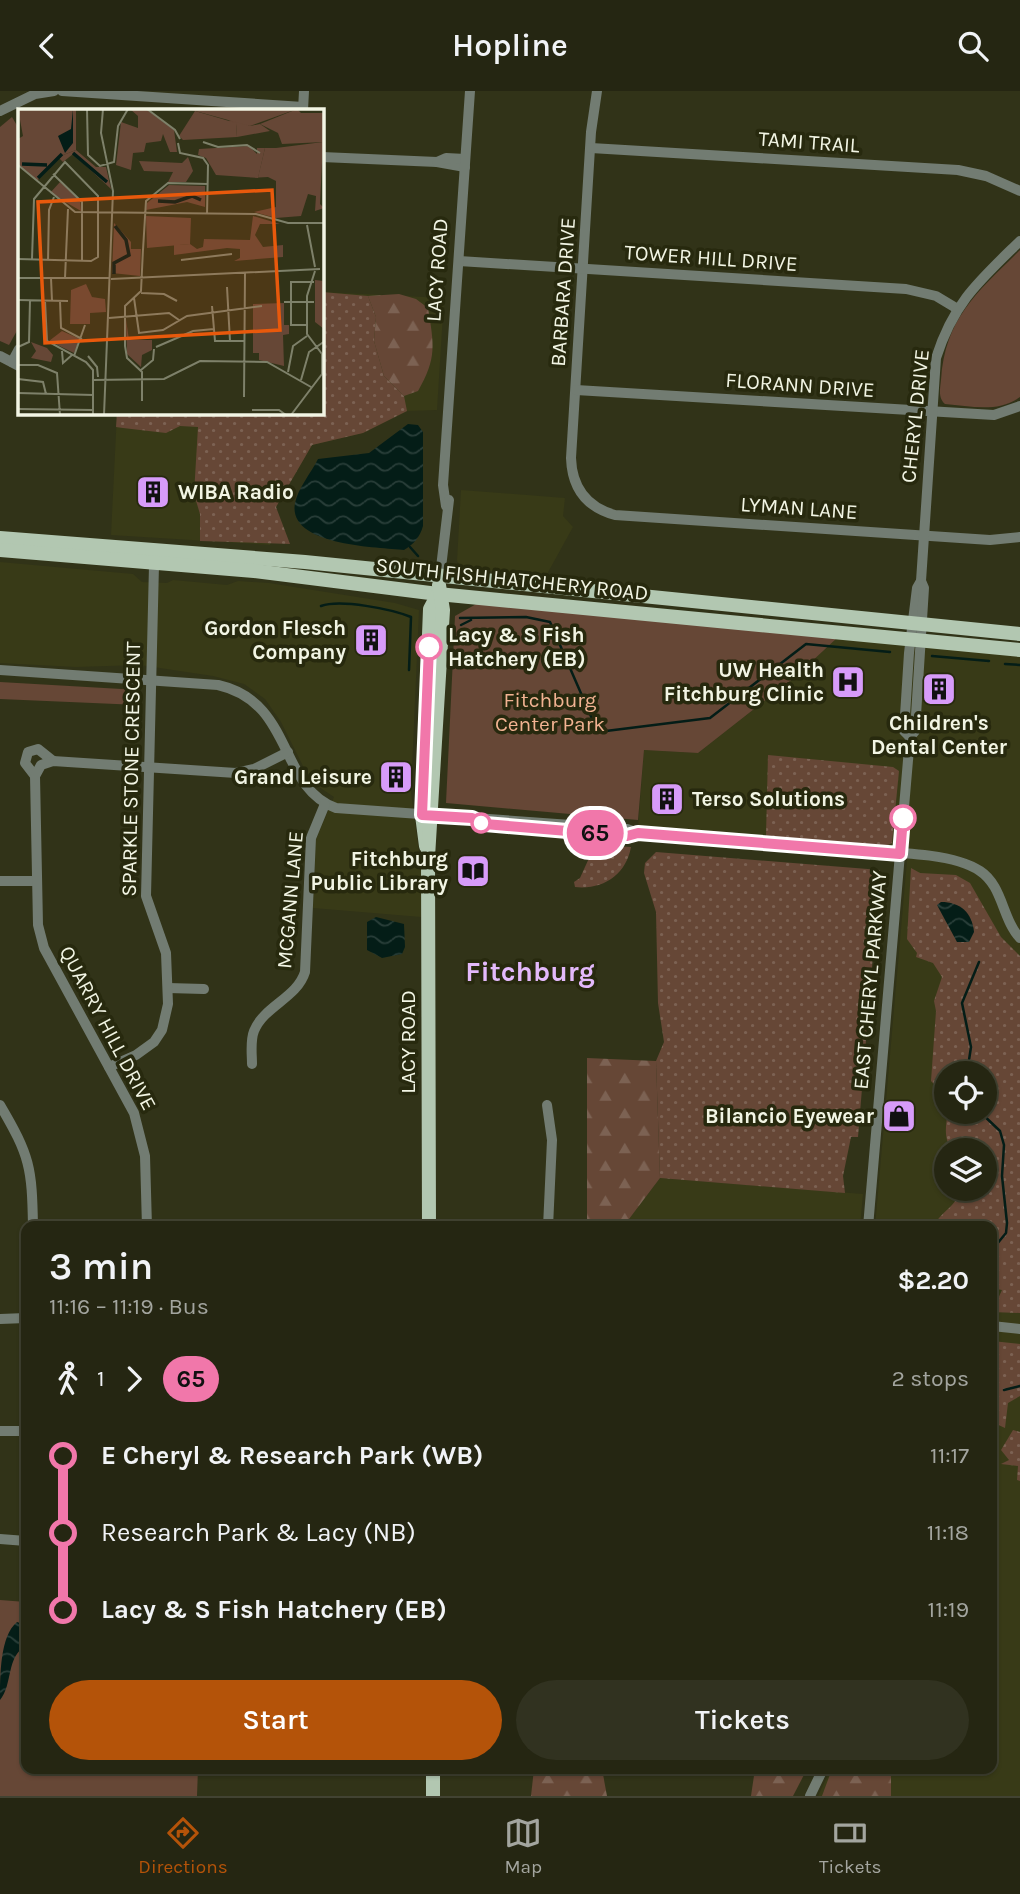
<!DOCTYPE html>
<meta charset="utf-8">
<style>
:root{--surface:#252612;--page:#313220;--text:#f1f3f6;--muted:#a3a59f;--line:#424332;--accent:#b45309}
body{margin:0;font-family:Karla,sans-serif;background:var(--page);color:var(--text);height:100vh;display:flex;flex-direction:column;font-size:26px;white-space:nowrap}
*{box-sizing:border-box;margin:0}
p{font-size:23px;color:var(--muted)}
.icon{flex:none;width:38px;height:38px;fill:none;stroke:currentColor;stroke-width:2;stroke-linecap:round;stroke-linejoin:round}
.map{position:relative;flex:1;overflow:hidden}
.details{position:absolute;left:21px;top:1130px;width:976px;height:553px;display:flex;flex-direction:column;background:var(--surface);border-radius:14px;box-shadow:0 2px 5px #0004,0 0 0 2px var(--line)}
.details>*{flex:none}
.badge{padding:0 14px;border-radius:23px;font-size:24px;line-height:46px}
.controls{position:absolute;left:934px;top:970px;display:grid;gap:14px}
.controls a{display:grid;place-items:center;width:63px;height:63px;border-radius:50%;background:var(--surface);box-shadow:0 2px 5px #0004,0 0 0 2px var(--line);font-size:35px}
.map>.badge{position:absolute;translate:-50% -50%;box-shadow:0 0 0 4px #fff}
.legs{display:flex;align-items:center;gap:10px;height:77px;padding:0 28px;font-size:23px}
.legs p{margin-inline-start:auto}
.overview{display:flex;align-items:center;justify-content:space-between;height:119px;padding:0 28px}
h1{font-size:38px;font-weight:600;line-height:52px}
.cta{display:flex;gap:14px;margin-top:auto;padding:14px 28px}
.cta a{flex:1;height:80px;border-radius:42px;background:var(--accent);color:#fff;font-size:28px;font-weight:600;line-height:80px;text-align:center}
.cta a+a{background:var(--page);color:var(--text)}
ul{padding:0 28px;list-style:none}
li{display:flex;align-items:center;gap:24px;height:77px;font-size:26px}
li i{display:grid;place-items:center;width:10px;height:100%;margin:0 9px;background:currentColor}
li i::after{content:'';width:18px;height:18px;margin:-9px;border:5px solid;border-radius:50%;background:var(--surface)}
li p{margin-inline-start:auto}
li:first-child i{background:linear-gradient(#0000 50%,currentColor 0)}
li:last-child i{background:linear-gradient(currentColor 50%,#0000 0)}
header{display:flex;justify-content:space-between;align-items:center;height:91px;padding:0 28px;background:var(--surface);font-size:32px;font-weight:600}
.dock{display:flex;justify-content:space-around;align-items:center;height:98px;border-top:2px solid var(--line);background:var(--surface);font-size:19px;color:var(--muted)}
.dock a{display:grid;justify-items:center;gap:4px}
.dock .current{color:var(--accent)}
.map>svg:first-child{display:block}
.built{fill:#383a17;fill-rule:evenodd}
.grass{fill:url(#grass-dots)}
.forest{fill:url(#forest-firs)}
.park{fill:#664736}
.water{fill:url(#water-waves)}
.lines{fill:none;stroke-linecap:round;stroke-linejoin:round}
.stream{stroke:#041d17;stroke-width:2.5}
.minor{stroke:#727c72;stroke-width:10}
.major{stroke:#b2c7b1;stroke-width:14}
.line-1-casing{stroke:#fff;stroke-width:16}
.line-1{stroke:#f177aa;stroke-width:10}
.stop-1-dot{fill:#fff;stroke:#f177aa;stroke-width:3.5}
.labels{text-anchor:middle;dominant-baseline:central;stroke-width:7;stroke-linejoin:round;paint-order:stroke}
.street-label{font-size:21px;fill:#f2f5e4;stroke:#27290e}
.poi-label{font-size:21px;font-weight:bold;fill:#f2f5e4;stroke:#27290e;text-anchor:end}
.stop-label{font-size:21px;font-weight:bold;fill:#f2f5e4;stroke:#27290e;text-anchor:start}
.park-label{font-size:21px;fill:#f2b392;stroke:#27290e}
.district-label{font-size:28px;font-weight:bold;fill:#e3b9fb;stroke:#27290e}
.inset-river{fill:none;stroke:#041d17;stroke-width:3.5}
.inset-road{fill:none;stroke:#7e816a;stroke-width:2}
.view{fill:#e8590c;fill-opacity:0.15;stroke:#e8590c;stroke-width:3.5}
.inset-edge{fill:none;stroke:#f2f5e4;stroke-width:3.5}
</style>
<header><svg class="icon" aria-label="back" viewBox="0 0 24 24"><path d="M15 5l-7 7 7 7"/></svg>Hopline<svg class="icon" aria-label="search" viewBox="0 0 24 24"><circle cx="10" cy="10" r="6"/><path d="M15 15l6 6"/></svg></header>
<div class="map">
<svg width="1020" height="1705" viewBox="0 0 1020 1705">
<defs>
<pattern id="grass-dots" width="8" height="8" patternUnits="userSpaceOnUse" patternTransform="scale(1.75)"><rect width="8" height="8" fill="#664736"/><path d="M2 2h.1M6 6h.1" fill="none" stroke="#7c6253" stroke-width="1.8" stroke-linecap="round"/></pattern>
<pattern id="forest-firs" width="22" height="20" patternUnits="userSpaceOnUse" patternTransform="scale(1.75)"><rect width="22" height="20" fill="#664736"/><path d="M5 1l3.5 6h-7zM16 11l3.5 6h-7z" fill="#7c6253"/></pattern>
<pattern id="water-waves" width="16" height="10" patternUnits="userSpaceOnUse" patternTransform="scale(1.75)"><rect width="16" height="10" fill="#041d17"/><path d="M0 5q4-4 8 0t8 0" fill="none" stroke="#293e39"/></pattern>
</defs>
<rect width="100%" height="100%" fill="#313318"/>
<!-- built -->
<g class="built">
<path d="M 322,201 L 444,207 L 437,319 L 407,320 L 363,342 L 312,354 L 276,416 L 270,454 L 111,444 L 117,322 L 322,322 Z"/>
<path d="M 461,399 L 565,407 L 563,425 L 573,436 L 546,485 L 465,478 L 460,474 L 457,470 Z"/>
<path d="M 0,471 L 133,483 L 142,491 L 167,492 L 173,489 L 227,494 L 238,490 L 269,492 L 395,512 L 419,519 L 411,701 L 421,776 L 421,826 L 313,817 L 316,748 L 334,706 L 319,696 L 304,677 L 281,631 L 265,608 L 244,593 L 213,585 L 140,574 L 76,576 L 0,572 Z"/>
<path d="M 837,547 L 1020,565 L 1020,1705 L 818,1705 L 831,1678 L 992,1678 L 992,1136 L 875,1136 L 908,758 L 638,736 L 644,659 L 698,662 L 795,586 ZM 947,982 L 985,982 L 985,1020 L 947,1020 ZM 947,1059 L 985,1059 L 985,1097 L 947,1097 Z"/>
<path d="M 660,1087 L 863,1103 L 860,1136 L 623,1136 Z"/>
</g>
<!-- grass -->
<g class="grass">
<path d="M 322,201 L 368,205 L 376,226 L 374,250 L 384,285 L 404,305 L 407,320 L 363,342 L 312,354 L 276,416 L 290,453 L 200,450 L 200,423 L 194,403 L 198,336 L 180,335 L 166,342 L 123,337 L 116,336 L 117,322 L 322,322 Z"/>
<path d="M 768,664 L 893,676 L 899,680 L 892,752 L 886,755 L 766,745 Z"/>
<path d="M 595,754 L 631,756 C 626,784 603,799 575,796 L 574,791 L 580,787 Z"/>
<path d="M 656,761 L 880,779 L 858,1046 L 851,1046 L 843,1085 L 845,1102 L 660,1087 L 656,970 L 664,951 L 658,912 L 656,821 L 644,782 L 645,772 Z"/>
<path d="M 911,777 L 920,782 L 956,784 L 970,792 L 1001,846 L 1020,865 L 1020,1222 L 992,1221 L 992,1211 L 997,1210 L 1002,1199 L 992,1197 L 992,1136 L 938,1136 L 936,1131 C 946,1117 957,1115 960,1097 L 985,1097 L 985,1059 L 952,1059 C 943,1047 946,1034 948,1020 L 985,1020 L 985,982 L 947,982 L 947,1007 L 931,990 L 936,920 L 934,910 L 942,886 L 933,872 L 916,866 L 917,862 L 907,848 Z"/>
<path d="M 992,1250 L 1020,1253 L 1020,1305 L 1008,1312 L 1005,1337 L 992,1331 Z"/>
<path d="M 1013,1339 L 1020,1341 L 1020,1390 L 1017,1389 L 1018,1375 L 1001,1373 L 1009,1369 L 1001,1359 Z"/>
</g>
<!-- forest -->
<g class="forest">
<path d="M 399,203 L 416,208 L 428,217 C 434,254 437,267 418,300 L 404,305 L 384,285 L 374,250 L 376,226 L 368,205 Z"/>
<path d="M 587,967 L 656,970 L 660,1087 L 623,1136 L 587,1136 Z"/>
<path d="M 534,1678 L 602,1678 L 607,1705 L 531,1705 Z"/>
<path d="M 755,1678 L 807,1678 L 793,1705 L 751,1705 Z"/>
<path d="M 832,1678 L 891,1678 L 891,1705 L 822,1705 Z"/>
</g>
<!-- park -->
<g class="park">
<path d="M 12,26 L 19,38 L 19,236 L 9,254 L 0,250 L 0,36 Z"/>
<path d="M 1020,159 L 1020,306 C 998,322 971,315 945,313 C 938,307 940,298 941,289 C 945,226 979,200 1020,159 Z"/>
<path d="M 478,512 L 837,547 L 795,586 L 698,662 L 644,659 L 638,729 L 446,712 L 455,525 Z"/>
<path d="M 0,591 L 139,599 L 139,614 L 0,608 Z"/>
<path d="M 0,1509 L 26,1511 L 26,1678 L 198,1678 L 197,1705 L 0,1705 Z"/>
</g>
<!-- water -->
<g class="water">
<path d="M 408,333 L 418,334 L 423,341 L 423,435 C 420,446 414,453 404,459 C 377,456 287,455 295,412 C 298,397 311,382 318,368 L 369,362 Z"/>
<path d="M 941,811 C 960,811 972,821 974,841 L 969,851 L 957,851 L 937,814 Z"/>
<path d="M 376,826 L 404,833 L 405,856 L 402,863 L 382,867 L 367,859 L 367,831 Z"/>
<path d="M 17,1531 L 26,1534 L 26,1555 C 6,1565 13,1594 0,1609 C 0,1584 0,1545 17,1531 Z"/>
</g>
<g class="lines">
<!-- stream -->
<g class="stream">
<path d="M 410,456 L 418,465"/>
<path d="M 321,515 C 341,508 391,518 411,526 L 409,579"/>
<path d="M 460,527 L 526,526 L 550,531 L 593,630 L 606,640 L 710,627 L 806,553 L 890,561"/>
<path d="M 461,534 L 471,529"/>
<path d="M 932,565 L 989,570"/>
<path d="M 1005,573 L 1020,574"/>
<path d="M 967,982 L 971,956 L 962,912 L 979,871"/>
<path d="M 979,1020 L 1000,1040 L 1004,1054 L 1002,1085 L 1007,1132 L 1006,1142 L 992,1159"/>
<path d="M 1004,1299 L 1020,1295"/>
</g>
<!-- minor -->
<g class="minor">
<path d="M 62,0 L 303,16"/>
<path d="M 597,0 L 591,41 L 571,367 C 572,397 586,416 615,424 L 990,449 L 1020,446"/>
<path d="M 303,19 L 304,0"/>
<path d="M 0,20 L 35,3 L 54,0"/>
<path d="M 591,57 L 958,79 L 986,85 L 1020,100"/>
<path d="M 322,66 L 437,71 L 465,76"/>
<path d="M 437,71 L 446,67 L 465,68"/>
<path d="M 459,170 L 906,198 L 936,205 L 956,217"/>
<path d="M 0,265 L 19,275"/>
<path d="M 12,271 L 19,258"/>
<path d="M 576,299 L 994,324 L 1020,315"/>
<path d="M 446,415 L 443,394 L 470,0"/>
<path d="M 440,485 L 449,409"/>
<path d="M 0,579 L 218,594 C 294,611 278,696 336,717 L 627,738 L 638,742 C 705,747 772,753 839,759 C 878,762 949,759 980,780 C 1003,795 1002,828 1020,847"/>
<path d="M 910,646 L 904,640 L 909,562 L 917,497 L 921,490 L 936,267 C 954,211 979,190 1020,150"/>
<path d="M 35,685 L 25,672 L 28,661 L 38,658 L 53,670"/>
<path d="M 472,728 L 485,733 L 627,745 L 638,742"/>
<path d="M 0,790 L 36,790"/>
<path d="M 168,897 L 204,898"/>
<path d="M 252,973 C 252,963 250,950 254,940 C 264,915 297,907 305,881 L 311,747 L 325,713"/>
<path d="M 109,976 L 136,964 L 154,951 L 162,939 L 168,913 L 166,862 L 146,805 L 154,474"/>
<path d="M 0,1014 C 30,1065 32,1076 33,1136"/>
<path d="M 547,1014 L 552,1049 L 548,1136"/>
<path d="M 147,1136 L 145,1065 L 134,1022 L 44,857 L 38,834 L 35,685 L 41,674 L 53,670 L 236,682 L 254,678 L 288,661"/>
<path d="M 868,1136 L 910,646 L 915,640 L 924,497 L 921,490"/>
<path d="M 0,1228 L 26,1227"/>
<path d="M 992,1235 L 1020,1238"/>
<path d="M 0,1340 L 26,1340"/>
<path d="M 0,1448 L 26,1450"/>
<path d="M 810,1705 L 823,1678"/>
</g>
<!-- major -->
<g class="major">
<path d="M 0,447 L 305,471 L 1020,543"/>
<path d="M 0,459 L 254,480 L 438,503 L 1020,559"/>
<path d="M 426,755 L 422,724 L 430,518 L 438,503"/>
<path d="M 429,1136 L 428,766 L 443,519 L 439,494"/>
<path d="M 433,1705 L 433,1678"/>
</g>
</g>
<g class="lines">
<!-- line-1 casing -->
<g class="line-1-casing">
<path id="line-1" d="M 429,556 L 422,724 L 472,727 L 485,733 L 627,745 L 638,742 L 900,763 L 903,727"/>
</g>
<!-- line-1 -->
<use href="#line-1" class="line-1"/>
</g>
<!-- icons -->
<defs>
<g id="building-square" transform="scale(1.75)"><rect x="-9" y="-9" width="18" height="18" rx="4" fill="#d79bf9" stroke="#27290e"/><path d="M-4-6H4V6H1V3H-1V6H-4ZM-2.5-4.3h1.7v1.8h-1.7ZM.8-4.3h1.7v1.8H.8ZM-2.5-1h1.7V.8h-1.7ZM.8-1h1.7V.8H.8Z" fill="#111"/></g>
<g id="hospital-square" transform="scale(1.75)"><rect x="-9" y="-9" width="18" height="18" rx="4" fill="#d79bf9" stroke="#27290e"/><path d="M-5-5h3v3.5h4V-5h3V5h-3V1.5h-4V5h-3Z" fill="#111"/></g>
<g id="library-square" transform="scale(1.75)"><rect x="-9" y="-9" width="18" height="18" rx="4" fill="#d79bf9" stroke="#27290e"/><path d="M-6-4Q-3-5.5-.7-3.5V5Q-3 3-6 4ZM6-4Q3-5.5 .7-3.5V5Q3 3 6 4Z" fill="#111"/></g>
<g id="shop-square" transform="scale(1.75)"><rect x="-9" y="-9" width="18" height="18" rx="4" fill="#d79bf9" stroke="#27290e"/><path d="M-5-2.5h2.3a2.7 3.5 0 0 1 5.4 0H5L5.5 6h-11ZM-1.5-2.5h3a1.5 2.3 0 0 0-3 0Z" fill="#111"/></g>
</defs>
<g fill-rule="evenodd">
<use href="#building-square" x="153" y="401"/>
<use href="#building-square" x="371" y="549"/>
<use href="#hospital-square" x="848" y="591"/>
<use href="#building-square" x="939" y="598"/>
<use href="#building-square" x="396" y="686"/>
<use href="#building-square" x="667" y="708"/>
<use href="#library-square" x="473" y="780"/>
<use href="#shop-square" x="899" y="1025"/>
</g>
<!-- markers -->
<g class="stop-1-dot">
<circle cx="429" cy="556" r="12"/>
<circle cx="903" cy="727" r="12"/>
<circle cx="481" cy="732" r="9"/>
</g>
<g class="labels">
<!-- street labels -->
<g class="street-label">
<text transform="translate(809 51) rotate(4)">TAMI TRAIL</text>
<text transform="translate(711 167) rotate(4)">TOWER HILL DRIVE</text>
<text transform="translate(437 179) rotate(-86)">LACY ROAD</text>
<text transform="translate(563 201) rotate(-86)">BARBARA DRIVE</text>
<text transform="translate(800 294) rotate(4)">FLORANN DRIVE</text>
<text transform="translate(915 325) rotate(-84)">CHERYL DRIVE</text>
<text transform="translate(799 417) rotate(4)">LYMAN LANE</text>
<text transform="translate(512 488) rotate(6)">SOUTH FISH HATCHERY ROAD</text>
<text transform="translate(131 678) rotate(-89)">SPARKLE STONE CRESCENT</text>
<text transform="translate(290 809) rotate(-85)">MCGANN LANE</text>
<text transform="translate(870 889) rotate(-85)">EAST CHERYL PARKWAY</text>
<text transform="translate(108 937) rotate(62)">QUARRY HILL DRIVE</text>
<text transform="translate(408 951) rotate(-90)">LACY ROAD</text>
</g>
<!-- poi labels -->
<g class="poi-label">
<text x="178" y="401" text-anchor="start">WIBA Radio</text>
<text x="346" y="537">Gordon Flesch<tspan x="346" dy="24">Company</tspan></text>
<text x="824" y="579">UW Health<tspan x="824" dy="24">Fitchburg Clinic</tspan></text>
<text x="939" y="632" text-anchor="middle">Children's<tspan x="939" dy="24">Dental Center</tspan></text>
<text x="372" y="686">Grand Leisure</text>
<text x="692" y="708" text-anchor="start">Terso Solutions</text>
<text x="448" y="768">Fitchburg<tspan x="448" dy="24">Public Library</tspan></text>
<text x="874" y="1025">Bilancio Eyewear</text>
</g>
<!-- stop labels -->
<g class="stop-label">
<text x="448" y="544">Lacy &amp; S Fish<tspan x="448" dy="24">Hatchery (EB)</tspan></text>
</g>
<!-- park labels -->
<g class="park-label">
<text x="550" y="609">Fitchburg<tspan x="550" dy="24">Center Park</tspan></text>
</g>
<!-- district labels -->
<g class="district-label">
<text x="530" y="880">Fitchburg</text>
</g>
</g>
<!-- overview -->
<g transform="translate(18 18)">
<rect width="306" height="306" fill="#313318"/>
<path d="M 279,0 L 283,4 L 306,4 L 306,33 L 264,35 L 260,24 L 242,15 ZM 247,39 L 258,39 L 258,72 L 250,68 L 230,69 L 240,68 ZM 58,41 L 78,58 L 88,58 L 93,80 L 55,45 L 45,53 L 40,48 ZM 170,48 L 175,62 L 168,73 L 150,73 L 155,63 L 126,62 L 121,52 L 164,54 ZM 151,76 L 187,77 L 187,98 L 169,93 L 128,101 L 129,94 ZM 128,107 L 173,109 L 172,135 L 129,139 ZM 297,171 L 306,172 L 306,220 L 297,213 ZM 68,175 L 74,188 L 87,190 L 88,203 L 72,204 L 72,215 L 52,215 L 53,181 Z" fill="#664736"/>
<path d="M 112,0 L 128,0 L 156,21 L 159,43 L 152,43 L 145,25 L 143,32 L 128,34 L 126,43 L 115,44 L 113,61 L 98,56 L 103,13 L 120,19 L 120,7 ZM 217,10 L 232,17 L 242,15 L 252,22 L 219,28 L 218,15 L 210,12 ZM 305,33 L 302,95 L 306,99 L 297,102 L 298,87 L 290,85 L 283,107 L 258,109 L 236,103 L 258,98 L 258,39 ZM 231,37 L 239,45 L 239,39 L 247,39 L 240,69 L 198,66 L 188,49 L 180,46 L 181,40 ZM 235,107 L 262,115 L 242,115 L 237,126 L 245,138 L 265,136 L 265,148 L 216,152 L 222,149 L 222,140 L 209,139 L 156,146 L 156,136 L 172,135 L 179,140 L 185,138 L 186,130 L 232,131 ZM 13,233 L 29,239 L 35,246 L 33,253 L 13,249 L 18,242 Z" fill="#664736"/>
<path d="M 170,0 L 279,0 L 232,17 Z" fill="#664736"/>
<path d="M 0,0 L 58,0 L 58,41 L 40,48 L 19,72 L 0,56 L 0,30 L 5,27 ZM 177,2 L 218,14 L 219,28 L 165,31 L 161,27 ZM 42,73 L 62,91 L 63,102 L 32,84 ZM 96,114 L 113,133 L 113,140 L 123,140 L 122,167 L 94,164 ZM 266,194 L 266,216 L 271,216 L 271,225 L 265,226 L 266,257 L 241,251 L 241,244 L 235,244 L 235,195 ZM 108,210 L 111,231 L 134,231 L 134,241 L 124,246 L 123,258 L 109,245 ZM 44,222 L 62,230 L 56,244 L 31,232 Z" fill="#664736"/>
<path d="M 55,0 L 55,34 L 47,44 L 40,27 L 53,20 Z" fill="#041d17"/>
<path class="inset-river" d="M 55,44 L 89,73M 4,55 L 29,56M 20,69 L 44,45M 140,92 L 157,93 L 174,87 L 183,91M 96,165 L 96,154 L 111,146 L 108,131 L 97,117"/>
<path class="inset-road" d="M 69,0 L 70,46 L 82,57 L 96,53 L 100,17 L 110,0M 85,0 L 83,24 L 95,82 L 86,306M 129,0 L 157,21 L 162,30M 185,33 L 200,38 L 229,36 L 242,44M 160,34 L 162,44 L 185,49 L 190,56 L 189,106M 0,56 L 57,103 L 238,105 L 270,114 L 307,114M 35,65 L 64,93 L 64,152M 289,116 L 297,158M 125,141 L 128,92 L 150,74 L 190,75M 0,150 L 73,152 L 80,148 L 80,87 L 47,53 L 16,90 L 14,150M 163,151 L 214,145M 30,152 L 31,101 L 36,88M 0,169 L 91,169M 33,169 L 34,192M 47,169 L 50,100M 93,170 L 302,160M 209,178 L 212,232M 123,184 L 146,185 L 159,192M 116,189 L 121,224 L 145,221 L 169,207 L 244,197M 0,191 L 50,192M 27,192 L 29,232 L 68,253 L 75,261 L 75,306M 42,192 L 43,219 L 64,230M 266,193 L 296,193M 194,197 L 197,232 L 226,232M 91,209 L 151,204 L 161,211M 289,216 L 273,216 L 273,173 L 296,173M 0,238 L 11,233 L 12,191M 138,238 L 175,222 L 196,220M 44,242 L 45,254 L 54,246M 56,247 L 67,216M 70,247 L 79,258 L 80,268M 0,256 L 20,256 L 39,264 L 42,306M 123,261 L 135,251 L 136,240M 270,263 L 275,237 L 289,227M 0,270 L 25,273 L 28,285M 75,271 L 146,270 L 182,252 L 249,253 L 293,278M 283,271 L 291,243 L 307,232M 0,284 L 75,286M 226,288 L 227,164M 124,292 L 124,263 L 109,249 L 107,237 L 107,197 L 123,182 L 125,140M 0,300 L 75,301M 234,301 L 261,301 L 268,306M 273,306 L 304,265 L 304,245 L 289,225 L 289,187 L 297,162"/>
<path class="view" d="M 254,81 L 262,221 L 27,234 L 20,93 Z"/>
<rect width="306" height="306" class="inset-edge"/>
</g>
</svg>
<div class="controls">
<a><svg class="icon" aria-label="locate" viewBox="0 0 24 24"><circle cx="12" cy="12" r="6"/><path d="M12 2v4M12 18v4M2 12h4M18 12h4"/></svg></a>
<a><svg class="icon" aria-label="layers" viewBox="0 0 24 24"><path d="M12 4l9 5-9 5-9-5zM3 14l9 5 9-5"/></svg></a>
</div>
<b class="badge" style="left:595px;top:742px;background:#f177aa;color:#111">65</b>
<section class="details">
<div class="overview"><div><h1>3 min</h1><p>11:16 – 11:19 · Bus</p></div><b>$2.20</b></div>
<div class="legs"><svg class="icon" aria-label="walk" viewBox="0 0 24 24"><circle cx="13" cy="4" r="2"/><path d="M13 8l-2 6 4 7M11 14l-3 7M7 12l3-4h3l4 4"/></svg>1<svg class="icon" aria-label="forward" viewBox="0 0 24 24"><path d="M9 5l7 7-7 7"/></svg><b class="badge" style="background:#f177aa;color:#111">65</b><p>2 stops</p></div>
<ul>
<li><i style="color:#f177aa"></i><b>E Cheryl &amp; Research Park (WB)</b><p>11:17</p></li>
<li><i style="color:#f177aa"></i><span>Research Park &amp; Lacy (NB)</span><p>11:18</p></li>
<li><i style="color:#f177aa"></i><b>Lacy &amp; S Fish Hatchery (EB)</b><p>11:19</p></li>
</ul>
<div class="cta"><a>Start</a><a>Tickets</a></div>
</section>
</div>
<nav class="dock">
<a class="current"><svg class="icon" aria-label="directions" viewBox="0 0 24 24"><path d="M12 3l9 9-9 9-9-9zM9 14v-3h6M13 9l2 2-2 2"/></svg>Directions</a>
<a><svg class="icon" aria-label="map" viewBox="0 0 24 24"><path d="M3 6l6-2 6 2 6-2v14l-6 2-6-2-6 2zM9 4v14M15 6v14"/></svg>Map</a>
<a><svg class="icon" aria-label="tickets" viewBox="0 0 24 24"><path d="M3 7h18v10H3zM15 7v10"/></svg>Tickets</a>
</nav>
